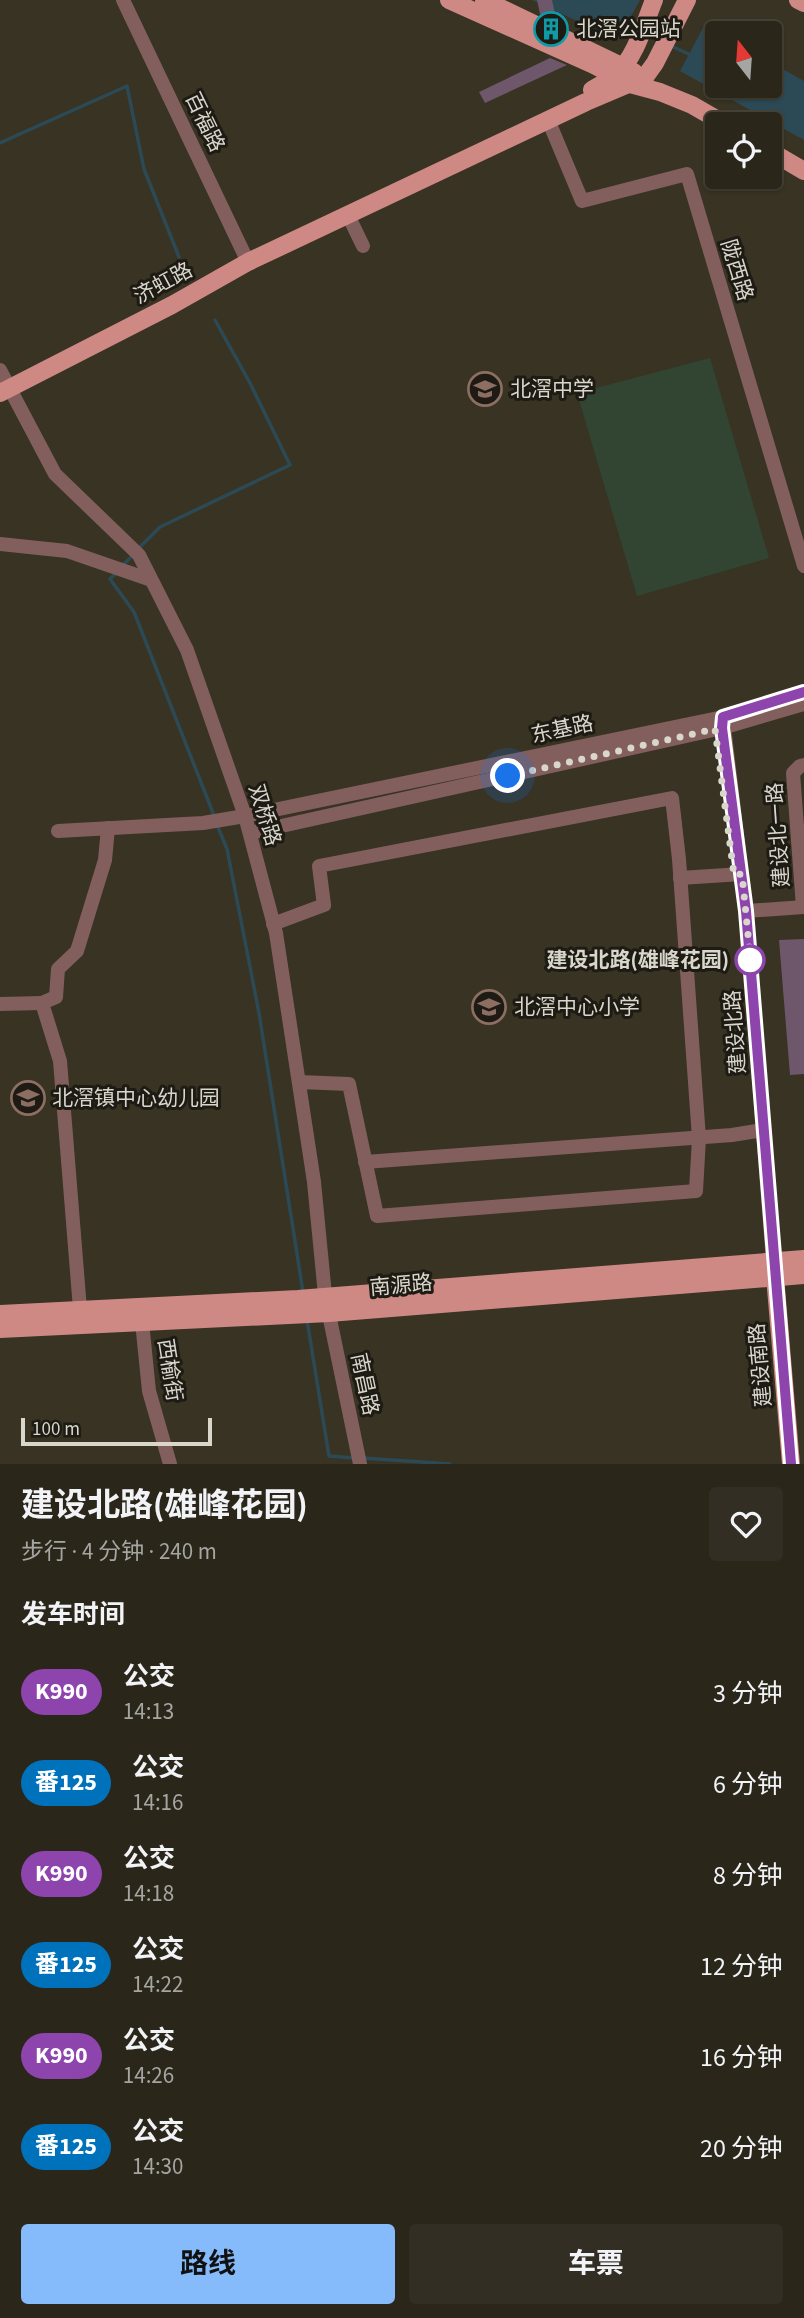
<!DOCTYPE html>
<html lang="zh">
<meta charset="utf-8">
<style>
:root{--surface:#2a261a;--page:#322e23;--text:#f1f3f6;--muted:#a5a5a2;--line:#464339;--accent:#85bbfb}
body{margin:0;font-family:"Source Sans 3","Noto Sans SC",sans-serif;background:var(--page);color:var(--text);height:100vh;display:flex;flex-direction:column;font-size:26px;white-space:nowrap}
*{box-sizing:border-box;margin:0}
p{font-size:23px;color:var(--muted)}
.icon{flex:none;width:38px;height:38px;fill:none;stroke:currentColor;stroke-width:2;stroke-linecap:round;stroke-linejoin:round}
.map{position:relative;height:1464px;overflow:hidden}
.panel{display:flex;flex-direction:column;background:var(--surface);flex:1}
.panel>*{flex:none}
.badge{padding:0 14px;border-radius:23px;font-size:24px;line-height:46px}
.needle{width:46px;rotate:343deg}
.tools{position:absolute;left:705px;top:21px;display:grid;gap:14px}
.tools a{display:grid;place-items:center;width:77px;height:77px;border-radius:7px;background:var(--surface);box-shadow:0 2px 5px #0004,0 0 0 2px var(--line);font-size:35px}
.scale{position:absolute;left:21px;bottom:18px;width:191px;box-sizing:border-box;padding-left:7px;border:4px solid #d9d6cc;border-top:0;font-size:19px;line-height:24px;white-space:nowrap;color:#d9d6cc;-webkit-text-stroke:5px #1d1b13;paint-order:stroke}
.you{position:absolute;width:35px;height:35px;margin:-18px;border:5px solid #fff;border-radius:50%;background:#1a73e8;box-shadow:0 0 0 10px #1a73e833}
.map>.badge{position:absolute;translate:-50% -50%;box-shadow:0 0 0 4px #fff}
h2{padding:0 21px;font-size:26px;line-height:63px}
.round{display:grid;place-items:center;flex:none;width:74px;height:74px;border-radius:7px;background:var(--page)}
.head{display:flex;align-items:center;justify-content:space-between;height:119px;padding:0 21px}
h1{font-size:33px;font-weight:700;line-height:52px}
.primary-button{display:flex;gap:14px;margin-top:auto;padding:14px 21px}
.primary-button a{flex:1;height:80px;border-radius:7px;background:var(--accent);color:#111;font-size:28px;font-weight:700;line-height:80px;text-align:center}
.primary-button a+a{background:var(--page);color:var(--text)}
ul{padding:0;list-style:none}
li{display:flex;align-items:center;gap:21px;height:91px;padding:0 21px}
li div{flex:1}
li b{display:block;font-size:26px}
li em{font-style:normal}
li .badge{min-width:77px;font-weight:700;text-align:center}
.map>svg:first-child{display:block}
.green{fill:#324533}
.water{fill:#2c4a56}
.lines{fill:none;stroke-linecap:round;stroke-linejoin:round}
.stream{stroke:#2c4a56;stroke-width:3.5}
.building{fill:#6e576b}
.minor{stroke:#825f5d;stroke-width:14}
.major{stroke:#ce8984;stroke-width:18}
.line-casing{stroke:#fff;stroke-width:16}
.line{stroke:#8e44ad;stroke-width:10}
.walk{stroke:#d9d6cc;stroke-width:7;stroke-dasharray:0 12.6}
.stop-dot{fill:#fff;stroke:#8e44ad;stroke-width:3.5}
.labels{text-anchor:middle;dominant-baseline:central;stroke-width:6;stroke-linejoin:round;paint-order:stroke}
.poi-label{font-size:21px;fill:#d9d6cc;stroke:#1d1b13;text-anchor:start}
.street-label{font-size:21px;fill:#d9d6cc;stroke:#1d1b13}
.stop-label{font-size:21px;font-weight:bold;fill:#d9d6cc;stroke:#1d1b13;text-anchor:end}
</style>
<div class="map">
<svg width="804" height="1464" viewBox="0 0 804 1464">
<rect width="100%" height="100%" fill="#383322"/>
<!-- green -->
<path class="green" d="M 710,358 L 769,558 L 637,596 L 577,393 Z"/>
<!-- water -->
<g class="water">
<path d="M 532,0 L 640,0 L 618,40 Z"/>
<path d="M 704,26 L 718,33 L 718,86 L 770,86 L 770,62 L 804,81 L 804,140 L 680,71 Z"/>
</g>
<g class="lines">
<!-- stream -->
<g class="stream">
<path d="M 646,34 L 661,41"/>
<path d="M 671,46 L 693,56"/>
<path d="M 0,143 L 127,86 L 144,169 L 179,257"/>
<path d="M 139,548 L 160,527 L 290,465 L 250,383 L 215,320"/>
<path d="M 122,566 L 134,554"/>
<path d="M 117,572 L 110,579 L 134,612 L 215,818"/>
<path d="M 217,825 L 227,849 L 259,1013 L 303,1292"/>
<path d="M 307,1320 L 329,1456 L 355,1458"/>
<path d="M 363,1458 L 450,1464"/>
</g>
</g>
<!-- building -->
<g class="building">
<path d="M 537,0 L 552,0 L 557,23 L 540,14 Z"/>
<path d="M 550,58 L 567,65 L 485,103 L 479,92 Z"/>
<path d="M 804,939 L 804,1074 L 790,1075 L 779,940 Z"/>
</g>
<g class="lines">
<!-- minor -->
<g class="minor">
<path d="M 123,0 L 248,262"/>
<path d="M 549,122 L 582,201 L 687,174 L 804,566"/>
<path d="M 348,215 L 363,246"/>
<path d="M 0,370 L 55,474 L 139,555 L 187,650 L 245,816 L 276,933 L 314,1182 L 325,1295 L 360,1464"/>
<path d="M 0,544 L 67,551 L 151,580"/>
<path d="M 723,718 L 746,911 L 773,1262"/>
<path d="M 58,831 L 203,823 L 245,816 L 723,717 L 804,692"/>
<path d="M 250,833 L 722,728 L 804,704"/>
<path d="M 680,878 L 742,874"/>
<path d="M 803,907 L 793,773 L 800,766 L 804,765"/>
<path d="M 746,911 L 804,907"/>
<path d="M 273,924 L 324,905 L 319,866 L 672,798 L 679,859 L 699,1138 L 696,1191 L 377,1216 L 349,1084 L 299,1082"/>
<path d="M 0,1004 L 42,1003"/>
<path d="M 365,1162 L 732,1135 L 763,1130"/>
<path d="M 80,1309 L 60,1061 L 42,1003 L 56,997 L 58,969 L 77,951 L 105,860 L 108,828"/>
<path d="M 142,1322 L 149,1391 L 170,1464"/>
</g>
<!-- major -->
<g class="major">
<path d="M 449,0 L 594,65 L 630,84 L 660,92 L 692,105 L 725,124"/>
<path d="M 484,0 L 634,72"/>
<path d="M 798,0 L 804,3"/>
<path d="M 645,77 L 655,63 L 687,0"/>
<path d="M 592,90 C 600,85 609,81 616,75 C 636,56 644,25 654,0"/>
<path d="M 770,151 L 804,171"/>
<path d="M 0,393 L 172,305 L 248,262 L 586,102 L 645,77"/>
<path d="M 774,1265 L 791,1464"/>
<path d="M 0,1314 L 298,1299 L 804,1259"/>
<path d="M 0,1329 L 329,1313 L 804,1275"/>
</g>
</g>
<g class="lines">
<!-- line casing -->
<g class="line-casing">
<path id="line" d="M 791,1464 L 746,911 L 722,728 L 723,717 L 804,692"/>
</g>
<!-- line -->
<use href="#line" class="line"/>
<!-- walk -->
<path class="walk" d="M 508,776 L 715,729 L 734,875 L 742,874 L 751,965 L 750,960"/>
</g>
<!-- icons -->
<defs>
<g id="building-ring" transform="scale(1.75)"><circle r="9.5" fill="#1d1b13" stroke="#0f9aa8" stroke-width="1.5"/><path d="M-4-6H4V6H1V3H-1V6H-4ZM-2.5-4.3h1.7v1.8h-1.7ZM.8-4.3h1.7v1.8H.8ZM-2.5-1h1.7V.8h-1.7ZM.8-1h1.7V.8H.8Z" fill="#0f9aa8"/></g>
<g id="school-ring" transform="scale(1.75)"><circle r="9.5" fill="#1d1b13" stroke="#8d6e63" stroke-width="1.5"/><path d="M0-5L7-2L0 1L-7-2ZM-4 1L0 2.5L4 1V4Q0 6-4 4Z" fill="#8d6e63"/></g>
</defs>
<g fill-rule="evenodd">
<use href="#building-ring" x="551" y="29"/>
<use href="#school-ring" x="485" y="389"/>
<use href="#school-ring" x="489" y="1007"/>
<use href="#school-ring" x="28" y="1098"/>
</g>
<!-- markers -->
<circle class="stop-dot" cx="750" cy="960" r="14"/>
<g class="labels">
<!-- poi labels -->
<g class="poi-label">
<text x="576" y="29">北滘公园站</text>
<text x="510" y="389">北滘中学</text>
<text x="514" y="1007">北滘中心小学</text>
<text x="52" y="1098">北滘镇中心幼儿园</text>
</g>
<!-- street labels -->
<g class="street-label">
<text transform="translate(205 122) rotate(64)">百福路</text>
<text transform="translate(737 270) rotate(73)">陇西路</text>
<text transform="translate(163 283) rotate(-28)">济虹路</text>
<text transform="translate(562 729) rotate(-12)">东基路</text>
<text transform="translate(265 815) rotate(73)">双桥路</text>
<text transform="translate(778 835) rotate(-94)">建设北一路</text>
<text transform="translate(735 1032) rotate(-94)">建设北路</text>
<text transform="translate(401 1285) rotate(-5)">南源路</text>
<text transform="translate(760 1365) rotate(-95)">建设南路</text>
<text transform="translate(170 1370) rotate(81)">西榆街</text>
<text transform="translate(365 1384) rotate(78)">南昌路</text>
</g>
<!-- stop labels -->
<g class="stop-label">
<text x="729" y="960">建设北路(雄峰花园)</text>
</g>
</g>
</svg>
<div class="tools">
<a><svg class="needle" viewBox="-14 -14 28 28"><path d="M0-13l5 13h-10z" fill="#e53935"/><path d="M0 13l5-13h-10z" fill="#a5a5a2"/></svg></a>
<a><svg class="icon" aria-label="locate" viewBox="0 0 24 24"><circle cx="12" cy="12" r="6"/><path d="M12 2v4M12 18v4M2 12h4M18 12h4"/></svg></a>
</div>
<div class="scale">100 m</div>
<div class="you" style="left:508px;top:776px"></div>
</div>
<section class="panel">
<div class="head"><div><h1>建设北路(雄峰花园)</h1><p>步行 · 4 分钟 · 240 m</p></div><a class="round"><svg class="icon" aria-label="heart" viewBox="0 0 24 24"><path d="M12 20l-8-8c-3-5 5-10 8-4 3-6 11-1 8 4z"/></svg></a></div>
<h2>发车时间</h2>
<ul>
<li><span class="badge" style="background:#8e44ad;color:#fff">K990</span><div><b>公交</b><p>14:13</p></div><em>3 分钟</em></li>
<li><span class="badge" style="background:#0072bc;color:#fff">番125</span><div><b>公交</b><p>14:16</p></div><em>6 分钟</em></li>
<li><span class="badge" style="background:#8e44ad;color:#fff">K990</span><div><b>公交</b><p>14:18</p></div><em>8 分钟</em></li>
<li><span class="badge" style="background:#0072bc;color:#fff">番125</span><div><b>公交</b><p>14:22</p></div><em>12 分钟</em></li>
<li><span class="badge" style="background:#8e44ad;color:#fff">K990</span><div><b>公交</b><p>14:26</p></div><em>16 分钟</em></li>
<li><span class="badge" style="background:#0072bc;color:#fff">番125</span><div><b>公交</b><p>14:30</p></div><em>20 分钟</em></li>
</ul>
<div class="primary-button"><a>路线</a><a>车票</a></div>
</section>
